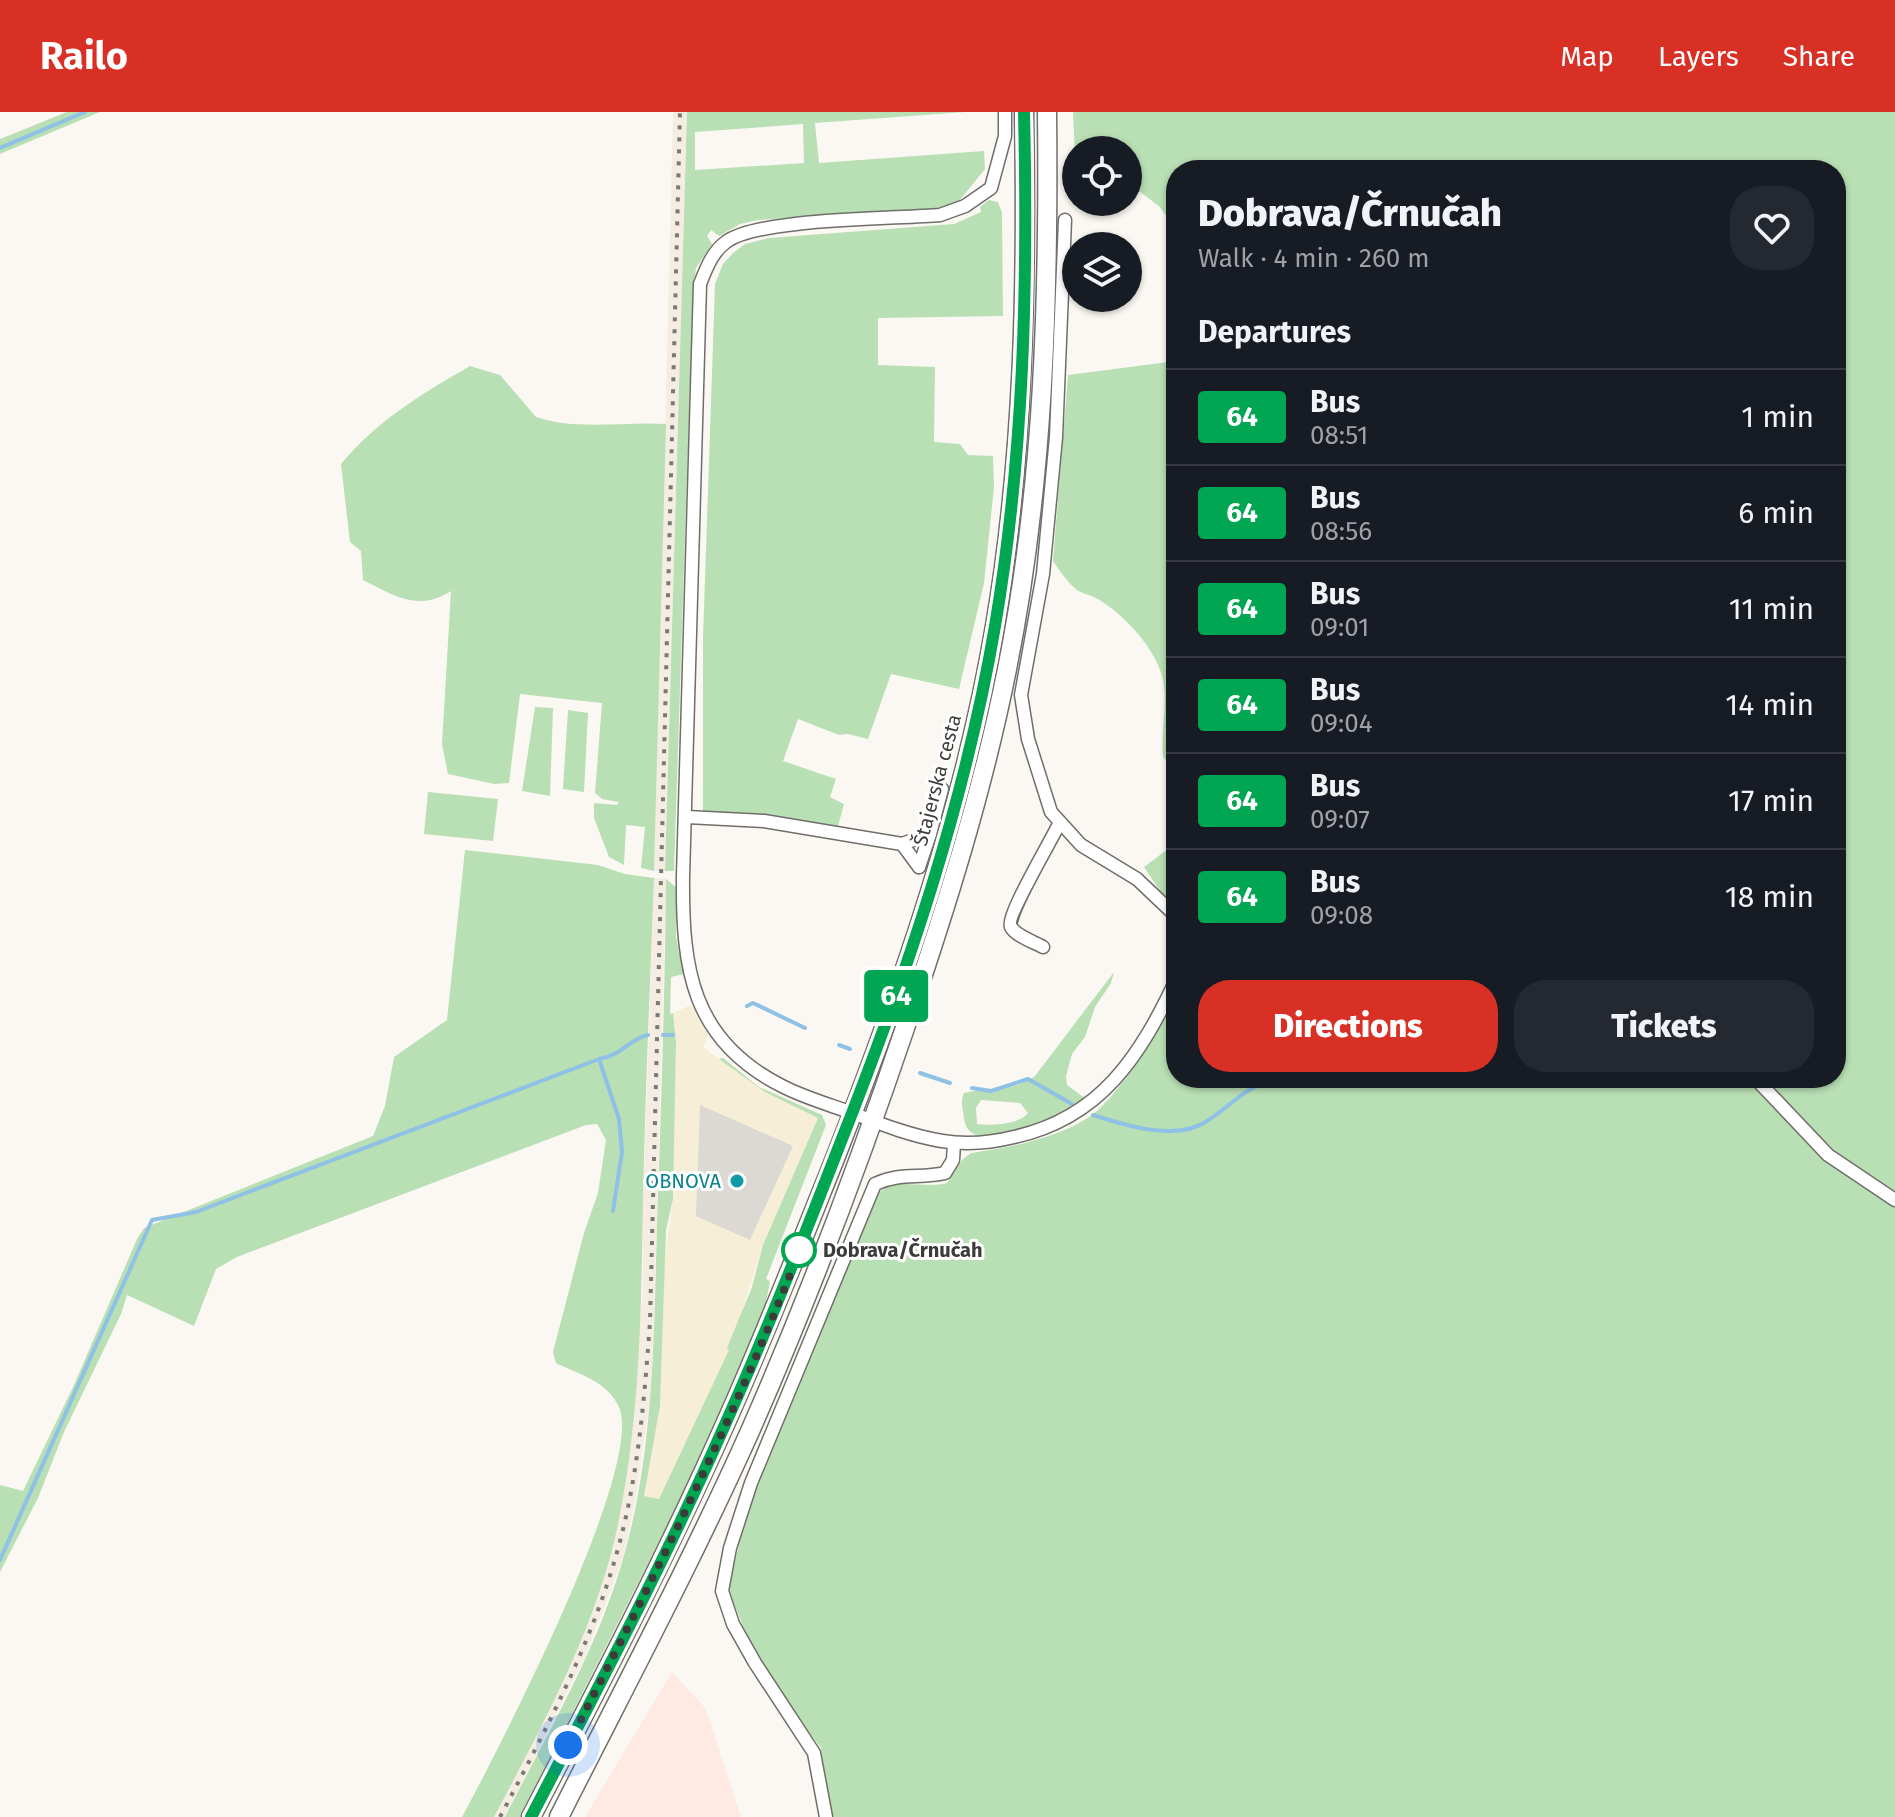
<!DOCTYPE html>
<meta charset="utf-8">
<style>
:root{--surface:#171b24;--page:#242831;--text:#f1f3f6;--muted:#9ea1a6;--line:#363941;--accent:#d93025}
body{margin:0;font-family:"Fira Sans",sans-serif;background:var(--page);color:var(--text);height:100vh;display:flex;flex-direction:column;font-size:30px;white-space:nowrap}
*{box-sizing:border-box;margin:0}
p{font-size:26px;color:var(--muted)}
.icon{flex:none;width:44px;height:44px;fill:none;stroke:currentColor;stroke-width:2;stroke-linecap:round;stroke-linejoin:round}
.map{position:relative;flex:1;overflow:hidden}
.side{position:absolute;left:1166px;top:48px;width:680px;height:928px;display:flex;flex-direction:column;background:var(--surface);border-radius:32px;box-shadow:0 2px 6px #0004}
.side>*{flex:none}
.badge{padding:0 16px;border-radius:6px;font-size:28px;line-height:52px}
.buttons{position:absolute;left:1062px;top:24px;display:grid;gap:16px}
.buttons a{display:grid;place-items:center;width:80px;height:80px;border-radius:50%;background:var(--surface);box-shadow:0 2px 6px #0004;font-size:40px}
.you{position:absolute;width:40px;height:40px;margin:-20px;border:6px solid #fff;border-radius:50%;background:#1a73e8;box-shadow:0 0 0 12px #1a73e833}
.map>.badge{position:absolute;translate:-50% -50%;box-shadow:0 0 0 4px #fff}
h2{padding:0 32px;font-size:30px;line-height:72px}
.round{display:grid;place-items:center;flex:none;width:84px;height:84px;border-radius:32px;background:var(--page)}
.headline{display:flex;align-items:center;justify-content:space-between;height:136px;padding:0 32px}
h1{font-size:38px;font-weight:800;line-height:60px}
.cta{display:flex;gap:16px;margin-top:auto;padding:16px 32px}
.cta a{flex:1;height:92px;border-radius:32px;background:var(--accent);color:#fff;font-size:32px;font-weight:800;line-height:92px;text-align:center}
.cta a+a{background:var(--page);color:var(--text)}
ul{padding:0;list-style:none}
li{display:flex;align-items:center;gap:24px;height:96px;padding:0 32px;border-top:2px solid var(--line)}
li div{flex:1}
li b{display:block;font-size:30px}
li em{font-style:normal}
li .badge{min-width:88px;font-weight:700;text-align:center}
header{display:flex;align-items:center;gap:48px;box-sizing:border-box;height:112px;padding:0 40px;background:var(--accent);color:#fff}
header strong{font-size:38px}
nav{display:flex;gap:44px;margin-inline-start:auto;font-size:28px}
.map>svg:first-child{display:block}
.commercial{fill:#f7eed8}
.industrial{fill:#feeae3}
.built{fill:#f5ede1}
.green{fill:#b9dfb4;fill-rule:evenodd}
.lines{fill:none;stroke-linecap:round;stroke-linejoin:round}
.stream{stroke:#8ec1e5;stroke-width:4}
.building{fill:#dcd9d4}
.minor-casing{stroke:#716e69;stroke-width:15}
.primary-casing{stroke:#716e69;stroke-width:21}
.minor{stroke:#fff;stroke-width:12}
.primary{stroke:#fff;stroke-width:18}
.rail{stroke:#7b7976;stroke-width:4;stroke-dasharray:4 8;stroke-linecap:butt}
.line-casing{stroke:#fff;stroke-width:18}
.line{stroke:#00a651;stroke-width:12}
.walk{stroke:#3c3b39;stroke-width:8;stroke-dasharray:0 14.4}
.culture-dot{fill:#0f9aa8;stroke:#fff;stroke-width:3}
.stop-dot{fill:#fff;stroke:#00a651;stroke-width:4}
.labels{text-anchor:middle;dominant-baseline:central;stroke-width:6;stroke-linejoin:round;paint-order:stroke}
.street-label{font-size:20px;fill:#3c3b39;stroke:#fff}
.culture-label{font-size:20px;fill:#0d838f;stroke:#fff;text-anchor:end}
.stop-label{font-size:20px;font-weight:bold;fill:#3c3b39;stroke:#fff;text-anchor:start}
</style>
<header>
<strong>Railo</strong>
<nav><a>Map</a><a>Layers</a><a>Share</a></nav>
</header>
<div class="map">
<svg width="1895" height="1705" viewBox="0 0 1895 1705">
<rect width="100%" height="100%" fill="#fbf8f3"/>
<!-- commercial -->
<path class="commercial" d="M 691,893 L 708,923 L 703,935 L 765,980 L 818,1006 L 763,1133 L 730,1238 L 659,1387 L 644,1384 L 660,1294 L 665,1145 L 673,1086 L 676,931 L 673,901 Z"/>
<!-- industrial -->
<path class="industrial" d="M 672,1560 L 706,1597 L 741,1705 L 585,1705 Z"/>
<!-- built -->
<g class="built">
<path d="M 673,0 L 687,0 L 665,759 L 654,759 Z"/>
<path d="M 654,766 L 666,767 L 654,1211 L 650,1288 L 635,1390 L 623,1446 L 585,1545 L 505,1705 L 494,1705 L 564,1567 L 598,1478 L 617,1418 L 643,1178 L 643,1095 Z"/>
</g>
<!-- green -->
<g class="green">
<path d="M 67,0 L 100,0 L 0,42 L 0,27 Z"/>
<path d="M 687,0 L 965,0 L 815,11 L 819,51 L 984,39 L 985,57 L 959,89 L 944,96 L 758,108 L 740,112 L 719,124 L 711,118 L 707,124 L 712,132 L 696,156 L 693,181 L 674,759 L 665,759 ZM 803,12 L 804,51 L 695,58 L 695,20 Z"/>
<path d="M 1073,0 L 1895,0 L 1895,1082 L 1826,1034 L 1760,966 L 1836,966 L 1836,58 L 1176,58 L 1176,117 L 1159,94 L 1128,71 L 1128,38 L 1076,38 L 1075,44 Z"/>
<path d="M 989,88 L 998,90 L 1002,101 L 1003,204 L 878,206 L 878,253 L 935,255 L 934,330 L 960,332 L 968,343 L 993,344 L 994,375 L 984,471 L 959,577 L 891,562 L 868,627 L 848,622 L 839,623 L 798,607 L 783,649 L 836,667 L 830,685 L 844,692 L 838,714 L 703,700 L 703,526 L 715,172 L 723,152 L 733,141 L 745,132 L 769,126 L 954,112 L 981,100 L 980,95 Z"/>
<path d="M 1176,249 L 1176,659 L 1163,645 C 1160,619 1169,590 1162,564 C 1154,534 1121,499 1094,485 C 1088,482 1083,482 1077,478 C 1067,470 1060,459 1053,449 L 1068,263 Z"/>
<path d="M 470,254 L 500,263 L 536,305 C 578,319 623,309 666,312 L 654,759 L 641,756 L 645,715 L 626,713 L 624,753 L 609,745 L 594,706 L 594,691 L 617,693 L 619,690 L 602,687 L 595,681 L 602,591 L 520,582 L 509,671 L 494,672 L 448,662 L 442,632 L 451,479 C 418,500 395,484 363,468 L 361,439 L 350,430 L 341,352 C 378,308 420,283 470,254 Z"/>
<path d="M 535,595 L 553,596 L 550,684 L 522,679 Z"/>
<path d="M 568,598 L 588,601 L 584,680 L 563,677 Z"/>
<path d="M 428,680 L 498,687 L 493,729 L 424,722 Z"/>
<path d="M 1176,731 L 1176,796 L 1164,785 L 1144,755 Z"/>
<path d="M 465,738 L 598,753 L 625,762 L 654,766 C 650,875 645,983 643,1092 C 641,1202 640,1309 617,1417 C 595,1518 542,1614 494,1705 L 462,1705 C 497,1640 645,1356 619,1295 C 607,1269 580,1263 556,1251 L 553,1240 L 584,1121 L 598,1081 L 606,1028 L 597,1012 L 586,1013 L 237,1145 L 216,1157 L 194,1214 L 127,1183 L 121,1202 L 64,1320 L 38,1386 L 0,1460 L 0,1373 L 23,1379 L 74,1273 L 137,1127 L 144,1116 L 373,1024 L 385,994 L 394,945 L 447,908 Z"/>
<path d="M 666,767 L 676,775 L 676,825 L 684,862 L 671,865 L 670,902 L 673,901 L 676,931 L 673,1087 L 666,1118 L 660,1294 L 644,1384 L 659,1387 L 729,1238 L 727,1236 L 752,1175 L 763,1133 L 818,1006 L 765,980 L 719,947 L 723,946 L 759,975 L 822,1003 L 826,1013 L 766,1167 L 770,1169 L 763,1206 L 692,1364 L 520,1705 L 505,1705 C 547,1622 597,1538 623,1447 C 654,1340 654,1223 657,1111 C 661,997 665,882 666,767 Z"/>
<path d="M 1114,860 L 1111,871 L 1095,895 L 1085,925 L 1072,942 L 1066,964 L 1067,973 L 1086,987 C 1067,999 969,1053 964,1006 C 963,997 960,989 964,981 C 990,975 1012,980 1035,964 ZM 981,988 L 1020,991 L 1028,1001 C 1020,1012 991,1014 977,1012 L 976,996 Z"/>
<path d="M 1176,882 L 1176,966 L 1751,966 L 1781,1000 L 1895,1096 L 1895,1705 L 834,1705 L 829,1697 L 821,1636 L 778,1579 L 751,1533 L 728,1478 L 748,1395 L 875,1085 C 892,1062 922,1078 947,1071 L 963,1047 L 971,1041 C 1009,1036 1071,1024 1100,996 C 1132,965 1155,922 1176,882 Z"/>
</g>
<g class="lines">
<!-- stream -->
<g class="stream">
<path d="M 0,36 L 85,0"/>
<path d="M 747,894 L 753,891 L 805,916"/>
<path d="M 663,923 L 673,923"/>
<path d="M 839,933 L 850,937"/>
<path d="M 599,947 L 619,1007 L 622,1040 L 613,1099"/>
<path d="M 920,961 L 950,971"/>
<path d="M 972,976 L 991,979 L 1028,967 L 1072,992"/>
<path d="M 1093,1003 C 1124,1013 1177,1030 1207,1009 C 1238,989 1242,975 1281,966"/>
<path d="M 0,1448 L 152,1108 L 196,1100 L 599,947 C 621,944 629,927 648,923"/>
</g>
</g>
<!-- building -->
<path class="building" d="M 700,993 L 793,1034 L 750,1128 L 696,1104 Z"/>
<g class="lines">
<!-- minor casing -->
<g class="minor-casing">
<g id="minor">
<path d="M 1005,0 L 1005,24 L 991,76 L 965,94 L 940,103 C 895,107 757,106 726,130 C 712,140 706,157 700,172 L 683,764 C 682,856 691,928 782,974 C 805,986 831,993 855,1002 C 883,1013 912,1024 942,1029 C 967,1033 990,1031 1014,1025 C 1101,1006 1140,944 1176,868"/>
<path d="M 1065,108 L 1056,325 L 1043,462 L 1021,583 L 1028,627 L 1051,700 L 1081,733 L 1137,767 L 1176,804"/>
<path d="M 687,705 L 764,709 L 902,732 L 919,755"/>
<path d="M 902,732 L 930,722 L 942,677"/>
<path d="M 919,755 L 930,722"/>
<path d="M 1043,835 C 1034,830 1016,824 1011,815 C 1005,806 1052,727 1059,712"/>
<path d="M 1755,966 L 1828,1043 L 1895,1088"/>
<path d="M 826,1705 L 814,1641 L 755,1551 L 733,1512 L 722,1479 L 730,1436 L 751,1371 L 875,1072 C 901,1060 919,1067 945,1061 L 953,1048 L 954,1031"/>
</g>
</g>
<!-- primary casing -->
<g class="primary-casing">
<g id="primary">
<path d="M 531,1705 C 599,1574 667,1443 727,1308 C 765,1223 799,1136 834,1049 C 902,876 964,697 995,514 C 1024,344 1027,172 1024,0"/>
<path d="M 559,1705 C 624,1576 692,1449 751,1317 C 809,1185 860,1049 906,913 C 946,796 983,678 1007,557 C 1044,373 1049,187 1047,0"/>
</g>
</g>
<!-- minor -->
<use href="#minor" class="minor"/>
<!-- primary -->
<use href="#primary" class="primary"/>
<!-- rail -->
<path class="rail" d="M 500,1705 C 550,1610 601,1514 625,1409 C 640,1343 645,1277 650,1210 L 680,0"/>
</g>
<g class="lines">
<!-- line casing -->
<g class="line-casing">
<path id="line" d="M 531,1705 C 599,1574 668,1443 727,1308 C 768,1217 804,1125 840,1032 C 906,865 965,691 995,514 C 1024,344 1028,172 1024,0"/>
</g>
<!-- line -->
<use href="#line" class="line"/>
<!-- walk -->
<path class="walk" d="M 568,1633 C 652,1469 736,1304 802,1132 L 799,1138"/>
</g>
<!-- markers -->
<circle class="culture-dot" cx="737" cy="1069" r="8"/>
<circle class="stop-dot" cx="799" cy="1138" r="16"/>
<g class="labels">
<!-- street labels -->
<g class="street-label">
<text transform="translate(937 668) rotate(-75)">Štajerska cesta</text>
</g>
<!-- culture labels -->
<g class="culture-label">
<text x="721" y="1069">OBNOVA</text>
</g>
<!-- stop labels -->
<g class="stop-label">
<text x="823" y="1138">Dobrava/Črnučah</text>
</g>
</g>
</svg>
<div class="buttons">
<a><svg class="icon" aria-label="locate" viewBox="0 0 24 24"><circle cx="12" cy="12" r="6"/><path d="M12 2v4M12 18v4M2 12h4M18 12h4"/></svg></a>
<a><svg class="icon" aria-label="layers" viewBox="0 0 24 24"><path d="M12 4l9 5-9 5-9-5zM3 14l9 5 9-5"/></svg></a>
</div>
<div class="you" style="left:568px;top:1633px"></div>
<b class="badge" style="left:896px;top:884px;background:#00a651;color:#fff">64</b>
<section class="side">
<div class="headline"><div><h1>Dobrava/Črnučah</h1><p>Walk · 4 min · 260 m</p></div><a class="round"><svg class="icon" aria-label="heart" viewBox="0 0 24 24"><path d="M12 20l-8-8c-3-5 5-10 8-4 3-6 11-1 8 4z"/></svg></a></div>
<h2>Departures</h2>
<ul>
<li><span class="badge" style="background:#00a651;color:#fff">64</span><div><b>Bus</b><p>08:51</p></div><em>1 min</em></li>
<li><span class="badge" style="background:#00a651;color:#fff">64</span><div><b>Bus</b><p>08:56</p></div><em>6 min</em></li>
<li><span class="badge" style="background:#00a651;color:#fff">64</span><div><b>Bus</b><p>09:01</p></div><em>11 min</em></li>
<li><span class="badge" style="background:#00a651;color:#fff">64</span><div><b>Bus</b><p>09:04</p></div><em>14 min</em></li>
<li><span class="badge" style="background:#00a651;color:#fff">64</span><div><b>Bus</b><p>09:07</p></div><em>17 min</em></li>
<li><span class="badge" style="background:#00a651;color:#fff">64</span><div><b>Bus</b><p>09:08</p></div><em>18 min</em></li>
</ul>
<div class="cta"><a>Directions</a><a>Tickets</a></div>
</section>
</div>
